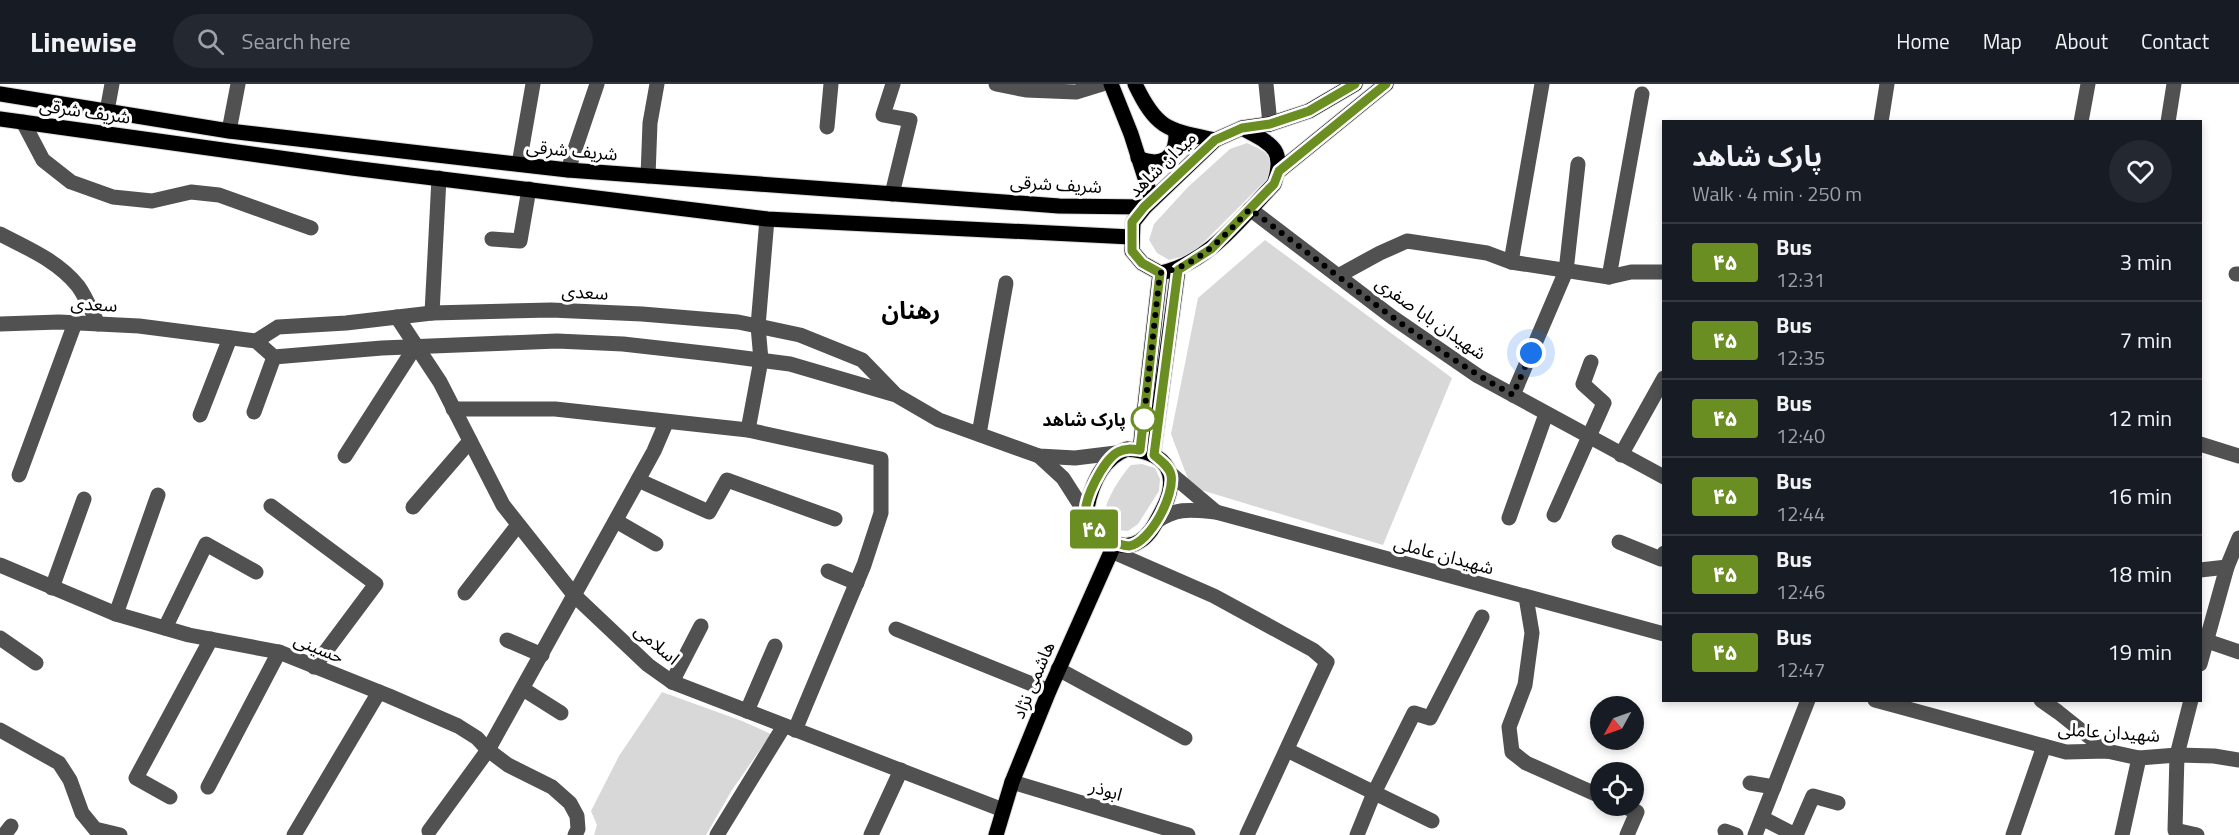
<!DOCTYPE html>
<meta charset="utf-8">
<style>
:root{--surface:#171b24;--page:#242831;--text:#f1f3f6;--muted:#9ea1a6;--line:#363941}
body{margin:0;font-family:"Titillium Web","Noto Sans Arabic",sans-serif;background:var(--page);color:var(--text);height:100vh;display:flex;flex-direction:column;font-size:22px;white-space:nowrap}
*{box-sizing:border-box;margin:0}
p{font-size:20px;color:var(--muted)}
.icon{flex:none;width:33px;height:33px;fill:none;stroke:currentColor;stroke-width:2;stroke-linecap:round;stroke-linejoin:round}
.map{position:relative;flex:1;overflow:hidden}
.side{position:absolute;left:1662px;top:36px;width:540px;height:582px;display:flex;flex-direction:column;background:var(--surface);border-radius:0px;box-shadow:0 3px 9px #0003}
.side>*{flex:none}
.badge{padding:0 12px;border-radius:4px;font-size:21px;line-height:39px}
.needle{width:39px;rotate:230deg}
.buttons{position:absolute;left:1590px;top:612px;display:grid;gap:12px}
.buttons a{display:grid;place-items:center;width:54px;height:54px;border-radius:50%;background:var(--surface);box-shadow:0 3px 9px #0003;font-size:30px}
.you{position:absolute;width:30px;height:30px;margin:-15px;border:4px solid #fff;border-radius:50%;background:#1a73e8;box-shadow:0 0 0 9px #1a73e833}
.map>.badge{position:absolute;translate:-50% -50%;box-shadow:0 0 0 3px #fff}
.round{display:grid;place-items:center;flex:none;width:63px;height:63px;border-radius:32px;background:var(--page)}
.overview{display:flex;align-items:center;justify-content:space-between;height:102px;padding:0 30px}
h1{font-size:28px;font-weight:700;line-height:45px}
ul{padding:0;list-style:none}
li{display:flex;align-items:center;gap:18px;height:78px;padding:0 30px;border-top:2px solid var(--line)}
li div{flex:1}
li b{display:block;font-size:22px}
li em{font-style:normal}
li .badge{min-width:66px;font-weight:700;text-align:center}
header{display:flex;align-items:center;gap:36px;box-sizing:border-box;height:84px;padding:0 30px;background:var(--surface);border-bottom:2px solid var(--line)}
header strong{font-size:28px}
nav{display:flex;gap:33px;margin-inline-start:auto;font-size:21px}
.search{width:420px;height:54px;background:var(--page);display:flex;align-items:center;gap:15px;box-sizing:border-box;padding:0 21px;border-radius:33px;color:var(--muted);font-size:22px}
.map>svg:first-child{display:block}
.green{fill:#d8d8d8}
.lines{fill:none;stroke-linecap:round;stroke-linejoin:round}
.major-casing{stroke:#dbdbdb;stroke-width:17}
.minor{stroke:#515151;stroke-width:15}
.major{stroke:#000;stroke-width:15}
.line-casing{stroke:#fff;stroke-width:14}
.line{stroke:#6b8e23;stroke-width:9}
.walk{stroke:#000;stroke-width:6;stroke-dasharray:0 10.8}
.stop-dot{fill:#fff;stroke:#6b8e23;stroke-width:3}
.labels{text-anchor:middle;dominant-baseline:central;stroke-width:6;stroke-linejoin:round;paint-order:stroke}
.street-label{font-size:18px;fill:#000;stroke:#fff}
.stop-label{font-size:18px;font-weight:bold;fill:#000;stroke:#fff;text-anchor:end}
.district-label{font-size:24px;font-weight:bold;fill:#000;stroke:#fff}
</style>
<header>
<strong>Linewise</strong>
<div class="search"><svg class="icon" aria-label="search" viewBox="0 0 24 24"><circle cx="10" cy="10" r="6"/><path d="M15 15l6 6"/></svg>Search here</div>
<nav><a>Home</a><a>Map</a><a>About</a><a>Contact</a></nav>
</header>
<div class="map">
<svg width="2239" height="751" viewBox="0 0 2239 751">
<rect width="100%" height="100%" fill="#fff"/>
<!-- green -->
<g class="green">
<path d="M 1247,59 C 1267,68 1273,70 1269,93 L 1199,163 L 1184,172 L 1169,176 L 1157,169 L 1149,156 L 1154,140 L 1188,103 L 1230,65 Z"/>
<path d="M 1265,156 L 1452,294 L 1383,461 L 1191,403 L 1171,350 L 1198,214 Z"/>
<path d="M 1142,380 L 1155,384 L 1160,395 L 1159,407 L 1138,440 L 1128,447 L 1116,446 C 1111,441 1106,436 1105,429 C 1105,416 1123,389 1131,381 Z"/>
<path d="M 662,608 L 742,637 L 771,650 L 732,706 L 706,751 L 594,751 L 597,741 L 591,727 L 619,672 Z"/>
</g>
<g class="lines">
<!-- major casing -->
<g class="major-casing">
<g id="major">
<path d="M 1111,0 L 1131,50 L 1152,116"/>
<path d="M 1135,0 C 1157,46 1168,46 1215,56"/>
<path d="M 0,10 L 229,47 L 568,86 L 1059,122 L 1145,123"/>
<path d="M 0,35 L 352,84 L 767,135 L 1131,153"/>
<path d="M 1242,44 C 1271,60 1286,64 1274,100 C 1241,134 1208,180 1160,189 L 1142,179 L 1132,167 L 1133,138 L 1145,123 L 1215,56 L 1242,44 L 1270,40 L 1309,27 L 1355,0"/>
<path d="M 1138,74 C 1162,84 1177,74 1176,48"/>
<path d="M 1279,87 L 1386,0"/>
<path d="M 1127,365 C 1168,368 1181,391 1162,427 C 1156,438 1151,450 1140,457 C 1119,471 1095,449 1086,430 C 1090,404 1101,375 1127,365 Z"/>
<path d="M 1140,366 L 1160,189"/>
<path d="M 1153,371 L 1178,186"/>
<path d="M 996,751 L 1012,698 L 1049,607 L 1115,459"/>
</g>
</g>
<!-- minor -->
<g class="minor">
<path d="M 996,0 L 1026,6 L 1076,8 L 1102,0"/>
<path d="M 1266,0 L 1270,40"/>
<path d="M 107,27 L 112,0"/>
<path d="M 23,38 L 43,76 L 71,98 L 113,113 L 152,117 L 191,108 L 219,111 L 311,144"/>
<path d="M 1881,38 L 1887,0"/>
<path d="M 2081,38 L 2088,0"/>
<path d="M 2168,38 L 2174,0"/>
<path d="M 827,43 L 831,0"/>
<path d="M 229,47 L 238,0"/>
<path d="M 519,80 L 533,0"/>
<path d="M 568,86 L 597,0"/>
<path d="M 648,92 L 650,39 L 657,0"/>
<path d="M 892,110 L 910,36 L 883,31 L 893,0"/>
<path d="M 1250,125 L 1392,233 L 1478,292 L 1664,393"/>
<path d="M 0,150 C 29,165 58,177 78,202 C 86,213 92,228 98,240"/>
<path d="M 492,155 L 520,157 L 529,105"/>
<path d="M 1511,178 L 1542,0"/>
<path d="M 2236,190 L 2239,190"/>
<path d="M 1338,192 L 1380,169 L 1407,157 L 1487,169 L 1511,178 L 1609,193 L 1631,188 L 1664,188"/>
<path d="M 1609,193 L 1642,10"/>
<path d="M 432,229 L 439,94"/>
<path d="M 397,233 L 440,298 L 503,421 L 575,512 L 648,581 L 672,598 L 1003,726"/>
<path d="M 0,240 L 59,238 L 139,242 L 256,257 L 274,273 L 382,264 L 557,257 L 623,260 L 721,271 L 790,280 L 896,311 L 939,336 L 1039,372 L 1075,374 L 1116,369"/>
<path d="M 256,257 L 278,243 L 346,239 L 432,229 L 551,226 L 642,230 L 738,238 L 800,251 L 862,276 L 894,309"/>
<path d="M 1513,311 L 1566,187 L 1578,80"/>
<path d="M 453,325 L 555,325 L 748,346 L 881,375 L 881,429 L 864,481 L 795,646"/>
<path d="M 254,328 L 274,273"/>
<path d="M 200,331 L 230,254"/>
<path d="M 748,346 L 761,276 L 758,242 L 767,135"/>
<path d="M 979,350 L 1006,199"/>
<path d="M 2200,360 L 2239,372"/>
<path d="M 1621,371 L 1664,294"/>
<path d="M 345,372 L 415,263"/>
<path d="M 1039,372 L 1063,394 L 1086,430"/>
<path d="M 1171,390 L 1216,428"/>
<path d="M 19,391 L 75,239"/>
<path d="M 638,396 L 709,428 L 727,396 L 835,435"/>
<path d="M 271,422 L 376,500 L 314,583"/>
<path d="M 413,423 L 470,357"/>
<path d="M 1554,431 L 1604,319 L 1583,300 L 1591,278"/>
<path d="M 1509,434 L 1546,330"/>
<path d="M 616,437 L 656,460"/>
<path d="M 1157,437 C 1178,423 1191,426 1216,428 L 1664,550"/>
<path d="M 1619,458 L 1661,475 L 1664,469"/>
<path d="M 1111,467 L 1214,512 L 1313,566 L 1327,578 L 1247,751"/>
<path d="M 0,481 L 116,530 L 189,551 L 279,568 L 389,612 L 458,642 L 477,654 L 488,666 L 508,681 L 552,703 L 570,719 L 577,732 L 578,745 L 575,751"/>
<path d="M 2200,486 L 2227,483"/>
<path d="M 828,487 L 857,499"/>
<path d="M 52,504 L 84,415"/>
<path d="M 465,509 L 518,441"/>
<path d="M 1526,513 L 1532,549 L 1525,601 L 1509,643 L 1512,668 L 1526,679 L 1600,712"/>
<path d="M 116,530 L 158,411"/>
<path d="M 165,544 L 206,460 L 256,488"/>
<path d="M 896,545 L 1049,607"/>
<path d="M 0,554 L 36,579"/>
<path d="M 507,556 L 542,571"/>
<path d="M 2207,557 L 2239,568"/>
<path d="M 2200,580 L 2227,483 L 2239,454"/>
<path d="M 1058,585 L 1185,654"/>
<path d="M 672,598 L 701,542"/>
<path d="M 523,605 L 561,629"/>
<path d="M 1875,616 L 2066,668 L 2107,667 L 2139,674 L 2177,671 L 2214,672 L 2239,676"/>
<path d="M 2041,616 L 2058,628 L 2107,667"/>
<path d="M 2191,616 L 2177,671 L 2175,746 L 2197,751"/>
<path d="M 747,627 L 775,562"/>
<path d="M 0,646 L 59,679 L 70,696 L 82,729 L 95,745 L 120,751"/>
<path d="M 1287,666 L 1432,737"/>
<path d="M 1012,698 L 1188,751"/>
<path d="M 1750,699 L 1774,703"/>
<path d="M 208,703 L 279,568"/>
<path d="M 170,713 L 136,694 L 211,555"/>
<path d="M 1623,722 L 1637,728 L 1627,751"/>
<path d="M 1762,734 L 1795,751"/>
<path d="M 429,747 L 488,666 L 638,396 L 654,367 L 666,339"/>
<path d="M 1725,747 L 1736,751"/>
<path d="M 4,751 L 11,742"/>
<path d="M 294,751 L 379,608"/>
<path d="M 717,751 L 784,642"/>
<path d="M 871,751 L 901,686"/>
<path d="M 1357,751 L 1374,709 L 1414,629 L 1430,634 L 1482,533"/>
<path d="M 1755,751 L 1808,616"/>
<path d="M 1796,751 L 1813,712 L 1838,719"/>
<path d="M 2013,751 L 2044,662"/>
<path d="M 2122,751 L 2139,674"/>
</g>
<!-- major -->
<use href="#major" class="major"/>
</g>
<g class="lines">
<!-- line casing -->
<g class="line-casing">
<path id="line" d="M 1355,0 L 1309,27 L 1270,40 L 1242,44 L 1215,56 L 1144,123 L 1132,138 L 1132,167 L 1142,179 L 1160,189 L 1140,366 C 1132,365 1125,364 1118,368 C 1104,375 1082,417 1086,432 C 1090,445 1103,456 1115,459 C 1119,460 1126,462 1129,462 C 1150,459 1175,411 1171,391 C 1169,382 1160,376 1154,371 L 1178,186 L 1211,165 L 1274,100 L 1279,87 L 1386,0"/>
</g>
<!-- line -->
<use href="#line" class="line"/>
<!-- walk -->
<path class="walk" d="M 1144,335 L 1143,342 L 1160,189 C 1200,181 1223,153 1250,125 C 1336,189 1418,259 1513,311 L 1531,269"/>
</g>
<!-- markers -->
<circle class="stop-dot" cx="1144" cy="335" r="12"/>
<g class="labels">
<!-- street labels -->
<g class="street-label">
<text transform="translate(85 27) rotate(8)">شریف شرقی</text>
<text transform="translate(572 66) rotate(5)">شریف شرقی</text>
<text transform="translate(1162 80) rotate(-44)">میدان شاهد</text>
<text transform="translate(1056 100) rotate(3)">شریف شرقی</text>
<text transform="translate(585 208) rotate(3)">سعدی</text>
<text transform="translate(94 220) rotate(3)">سعدی</text>
<text transform="translate(1431 234) rotate(35)">شهیدان بابا صفری</text>
<text transform="translate(1444 471) rotate(15)">شهیدان عاملی</text>
<text transform="translate(657 560) rotate(40)">اسلامی</text>
<text transform="translate(319 564) rotate(22)">حسینی</text>
<text transform="translate(1033 596) rotate(-67)">هاشمی نژاد</text>
<text transform="translate(2109 648) rotate(4)">شهیدان عاملی</text>
<text transform="translate(1106 706) rotate(17)">ابوذر</text>
</g>
<!-- stop labels -->
<g class="stop-label">
<text x="1126" y="335">پارک شاهد</text>
</g>
<!-- district labels -->
<g class="district-label">
<text x="911" y="226">رهنان</text>
</g>
</g>
</svg>
<div class="buttons">
<a><svg class="needle" viewBox="-14 -14 28 28"><path d="M0-13l5 13h-10z" fill="#e53935"/><path d="M0 13l5-13h-10z" fill="#9ea1a6"/></svg></a>
<a><svg class="icon" aria-label="locate" viewBox="0 0 24 24"><circle cx="12" cy="12" r="6"/><path d="M12 2v4M12 18v4M2 12h4M18 12h4"/></svg></a>
</div>
<div class="you" style="left:1531px;top:269px"></div>
<b class="badge" style="left:1094px;top:445px;background:#6b8e23;color:#fff">۴۵</b>
<section class="side">
<div class="overview"><div><h1>پارک شاهد</h1><p>Walk · 4 min · 250 m</p></div><a class="round"><svg class="icon" aria-label="heart" viewBox="0 0 24 24"><path d="M12 20l-8-8c-3-5 5-10 8-4 3-6 11-1 8 4z"/></svg></a></div>
<ul>
<li><span class="badge" style="background:#6b8e23;color:#fff">۴۵</span><div><b>Bus</b><p>12:31</p></div><em>3 min</em></li>
<li><span class="badge" style="background:#6b8e23;color:#fff">۴۵</span><div><b>Bus</b><p>12:35</p></div><em>7 min</em></li>
<li><span class="badge" style="background:#6b8e23;color:#fff">۴۵</span><div><b>Bus</b><p>12:40</p></div><em>12 min</em></li>
<li><span class="badge" style="background:#6b8e23;color:#fff">۴۵</span><div><b>Bus</b><p>12:44</p></div><em>16 min</em></li>
<li><span class="badge" style="background:#6b8e23;color:#fff">۴۵</span><div><b>Bus</b><p>12:46</p></div><em>18 min</em></li>
<li><span class="badge" style="background:#6b8e23;color:#fff">۴۵</span><div><b>Bus</b><p>12:47</p></div><em>19 min</em></li>
</ul>
</section>
</div>
